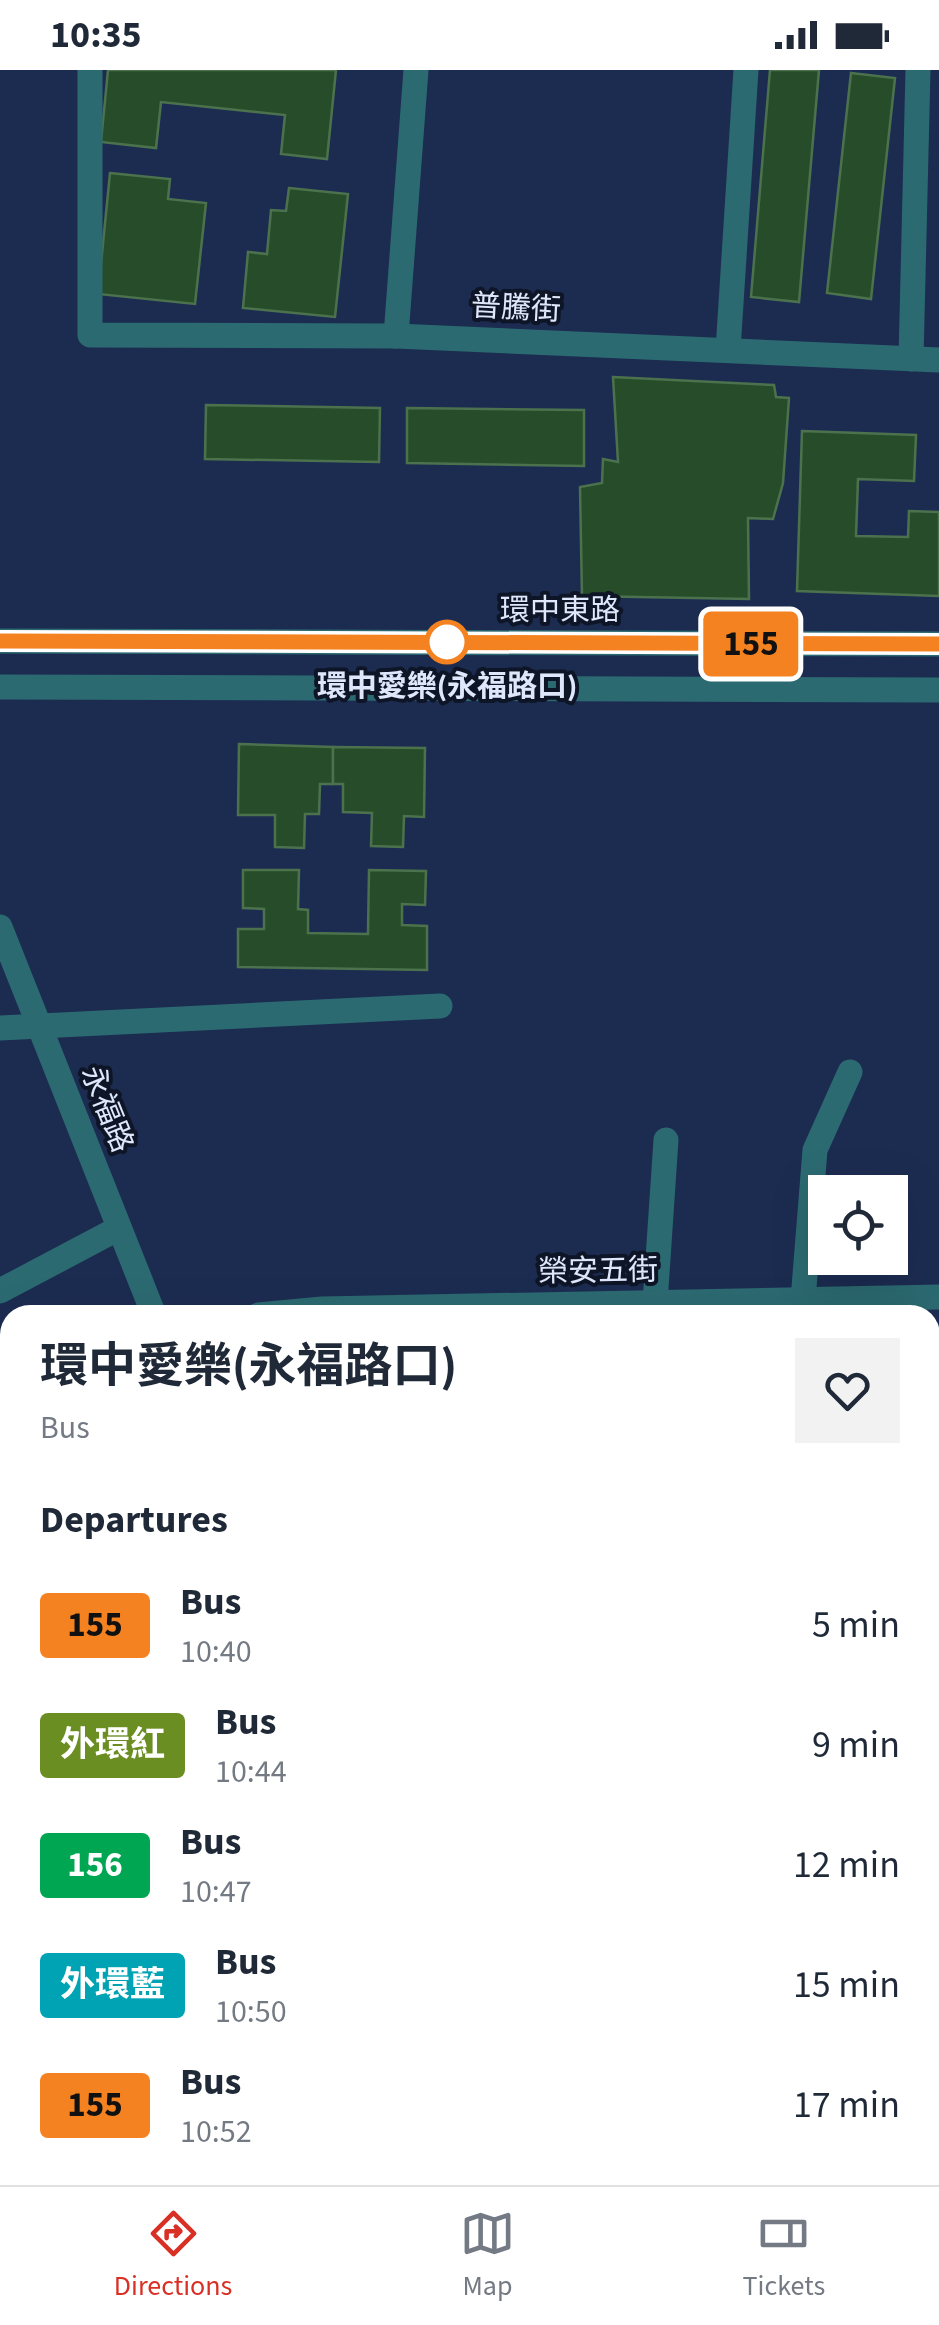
<!DOCTYPE html>
<meta charset="utf-8">
<style>
:root{--surface:#fff;--page:#f2f2f3;--text:#1f2937;--muted:#747a83;--line:#e0e1e3;--accent:#d93025}
body{margin:0;font-family:"Source Sans 3","Noto Sans TC",sans-serif;background:var(--page);color:var(--text);height:100vh;display:flex;flex-direction:column;font-size:38px;white-space:nowrap}
*{box-sizing:border-box;margin:0}
p{font-size:32px;color:var(--muted)}
.icon{flex:none;width:55px;height:55px;fill:none;stroke:currentColor;stroke-width:2;stroke-linecap:round;stroke-linejoin:round}
.map{position:relative;flex:1;overflow:hidden}
.details{position:absolute;left:0px;top:1235px;width:940px;height:880px;display:flex;flex-direction:column;background:var(--surface);border-radius:30px 30px 0 0;box-shadow:0 10px 40px #0002}
.details>*{flex:none}
.badge{padding:0 20px;border-radius:8px;font-size:35px;line-height:65px}
.tools{position:absolute;left:808px;top:1105px;display:grid;gap:20px}
.tools a{display:grid;place-items:center;width:100px;height:100px;border-radius:0px;background:var(--surface);box-shadow:0 10px 40px #0002;font-size:50px}
.map>.badge{position:absolute;translate:-50% -50%;box-shadow:0 0 0 5px #fff}
h2{padding:0 40px;font-size:38px;line-height:90px}
.round{display:grid;place-items:center;flex:none;width:105px;height:105px;border-radius:0px;background:var(--page)}
.overview{display:flex;align-items:center;justify-content:space-between;height:170px;padding:0 40px}
h1{font-size:48px;font-weight:700;line-height:75px}
ul{padding:0;list-style:none}
li{display:flex;align-items:center;gap:30px;height:120px;padding:0 40px}
li div{flex:1}
li b{display:block;font-size:38px}
li em{font-style:normal}
li .badge{min-width:110px;font-weight:700;text-align:center}
.status{display:flex;justify-content:space-between;align-items:center;height:70px;padding:0 50px;background:var(--surface);direction:ltr}
.status svg{height:28px;fill:currentColor}
.tab-bar{display:flex;justify-content:space-around;align-items:center;height:140px;border-top:2px solid var(--line);background:var(--surface);font-size:28px;color:var(--muted)}
.tab-bar a{display:grid;justify-items:center;gap:5px}
.tab-bar .current{color:var(--accent)}
.map>svg:first-child{display:block}
.building{fill:#274c29;stroke:#4c724d;stroke-width:2.5}
.lines{fill:none;stroke-linecap:round;stroke-linejoin:round}
.minor{stroke:#2c6a71;stroke-width:25}
.line-casing{stroke:#fff;stroke-width:22}
.line{stroke:#f58220;stroke-width:15}
.stop-dot{fill:#fff;stroke:#f58220;stroke-width:5}
.labels{text-anchor:middle;dominant-baseline:central;stroke-width:8;stroke-linejoin:round;paint-order:stroke}
.street-label{font-size:30px;fill:#dee7fb;stroke:#0e1526}
.stop-label{font-size:30px;font-weight:bold;fill:#dee7fb;stroke:#0e1526}
</style>
<div class="status"><b>10:35</b><svg viewBox="0 0 49 12"><path d="M0 12V9h3v3zM5 12V6h3v6zM10 12V3h3v9zM15 12V0h3v12zM26 1h20v11H26zM47 4h2v5h-2z"/></svg></div>
<div class="map">
<svg width="939" height="2115" viewBox="0 0 939 2115">
<rect width="100%" height="100%" fill="#1c2c51"/>
<!-- building -->
<g class="building">
<path d="M 108,0 L 336,0 L 327,89 L 281,84 L 285,45 L 161,32 L 156,78 L 101,72 Z"/>
<path d="M 770,0 L 819,0 L 799,232 L 751,227 Z"/>
<path d="M 851,3 L 895,8 L 871,229 L 827,223 Z"/>
<path d="M 110,103 L 170,109 L 168,129 L 206,133 L 195,234 L 98,224 Z"/>
<path d="M 289,118 L 348,124 L 335,247 L 243,238 L 248,182 L 267,184 L 271,140 L 286,141 Z"/>
<path d="M 613,307 L 774,315 L 776,327 L 789,328 L 783,413 L 773,449 L 748,448 L 749,529 L 582,526 L 580,417 L 602,413 L 603,389 L 618,392 Z"/>
<path d="M 206,335 L 380,338 L 379,392 L 205,389 Z"/>
<path d="M 407,338 L 584,340 L 584,396 L 407,393 Z"/>
<path d="M 802,361 L 916,365 L 914,411 L 858,409 L 856,466 L 908,467 L 909,441 L 939,442 L 939,526 L 797,521 Z"/>
<path d="M 239,674 L 333,677 L 333,714 L 320,714 L 319,744 L 305,744 L 304,778 L 275,777 L 275,745 L 238,745 Z"/>
<path d="M 333,677 L 425,678 L 424,747 L 404,746 L 403,777 L 371,776 L 372,743 L 343,742 L 343,714 L 333,714 Z"/>
<path d="M 243,800 L 299,800 L 298,839 L 308,840 L 308,863 L 368,864 L 369,800 L 426,801 L 425,835 L 402,834 L 402,855 L 427,856 L 427,900 L 238,897 L 238,859 L 264,859 L 264,839 L 243,838 Z"/>
<path d="M 939,1914 L 939,2019 L 930,2020 L 930,1915 Z"/>
<path d="M 722,2105 L 778,2105 L 778,2115 L 723,2115 Z"/>
<path d="M 882,2105 L 926,2105 L 927,2115 L 883,2115 Z"/>
</g>
<g class="lines">
<!-- minor -->
<g class="minor">
<path d="M 90,0 L 90,265 L 396,266 L 939,290"/>
<path d="M 396,266 L 416,0"/>
<path d="M 728,280 L 746,0"/>
<path d="M 911,289 L 918,0"/>
<path d="M 0,571 L 939,574"/>
<path d="M 0,617 L 939,620"/>
<path d="M 0,857 L 154,1245"/>
<path d="M 0,958 L 440,936"/>
<path d="M 0,1221 L 119,1158"/>
<path d="M 803,1230 L 815,1080 L 850,1002"/>
<path d="M 655,1233 L 666,1070"/>
<path d="M 258,1245 L 322,1239 L 939,1227"/>
<path d="M 930,1445 L 939,1434"/>
<path d="M 930,1532 L 939,1532"/>
<path d="M 930,1857 L 939,1857"/>
<path d="M 478,2105 L 482,2115"/>
<path d="M 865,2105 L 867,2115"/>
<path d="M 113,2115 L 129,2105"/>
</g>
</g>
<g class="lines">
<!-- line casing -->
<g class="line-casing">
<path id="line" d="M 0,571 L 939,574"/>
</g>
<!-- line -->
<use href="#line" class="line"/>
</g>
<!-- markers -->
<circle class="stop-dot" cx="447" cy="572" r="20"/>
<g class="labels">
<!-- street labels -->
<g class="street-label">
<text transform="translate(516 238) rotate(3)">普騰街</text>
<text x="560" y="540">環中東路</text>
<text transform="translate(107 1039) rotate(68)">永福路</text>
<text transform="translate(598 1201) rotate(-1)">榮安五街</text>
</g>
<!-- stop labels -->
<g class="stop-label">
<text x="447" y="616">環中愛樂(永福路口)</text>
</g>
</g>
</svg>
<div class="tools">
<a><svg class="icon" aria-label="locate" viewBox="0 0 24 24"><circle cx="12" cy="12" r="6"/><path d="M12 2v4M12 18v4M2 12h4M18 12h4"/></svg></a>
</div>
<b class="badge" style="left:751px;top:574px;background:#f58220;color:#111">155</b>
<section class="details">
<div class="overview"><div><h1>環中愛樂(永福路口)</h1><p>Bus</p></div><a class="round"><svg class="icon" aria-label="heart" viewBox="0 0 24 24"><path d="M12 20l-8-8c-3-5 5-10 8-4 3-6 11-1 8 4z"/></svg></a></div>
<h2>Departures</h2>
<ul>
<li><span class="badge" style="background:#f58220;color:#111">155</span><div><b>Bus</b><p>10:40</p></div><em>5 min</em></li>
<li><span class="badge" style="background:#6b8e23;color:#fff">外環紅</span><div><b>Bus</b><p>10:44</p></div><em>9 min</em></li>
<li><span class="badge" style="background:#00a651;color:#fff">156</span><div><b>Bus</b><p>10:47</p></div><em>12 min</em></li>
<li><span class="badge" style="background:#00a3b4;color:#fff">外環藍</span><div><b>Bus</b><p>10:50</p></div><em>15 min</em></li>
<li><span class="badge" style="background:#f58220;color:#111">155</span><div><b>Bus</b><p>10:52</p></div><em>17 min</em></li>
</ul>
</section>
</div>
<nav class="tab-bar">
<a class="current"><svg class="icon" aria-label="directions" viewBox="0 0 24 24"><path d="M12 3l9 9-9 9-9-9zM9 14v-3h6M13 9l2 2-2 2"/></svg>Directions</a>
<a><svg class="icon" aria-label="map" viewBox="0 0 24 24"><path d="M3 6l6-2 6 2 6-2v14l-6 2-6-2-6 2zM9 4v14M15 6v14"/></svg>Map</a>
<a><svg class="icon" aria-label="tickets" viewBox="0 0 24 24"><path d="M3 7h18v10H3zM15 7v10"/></svg>Tickets</a>
</nav>
